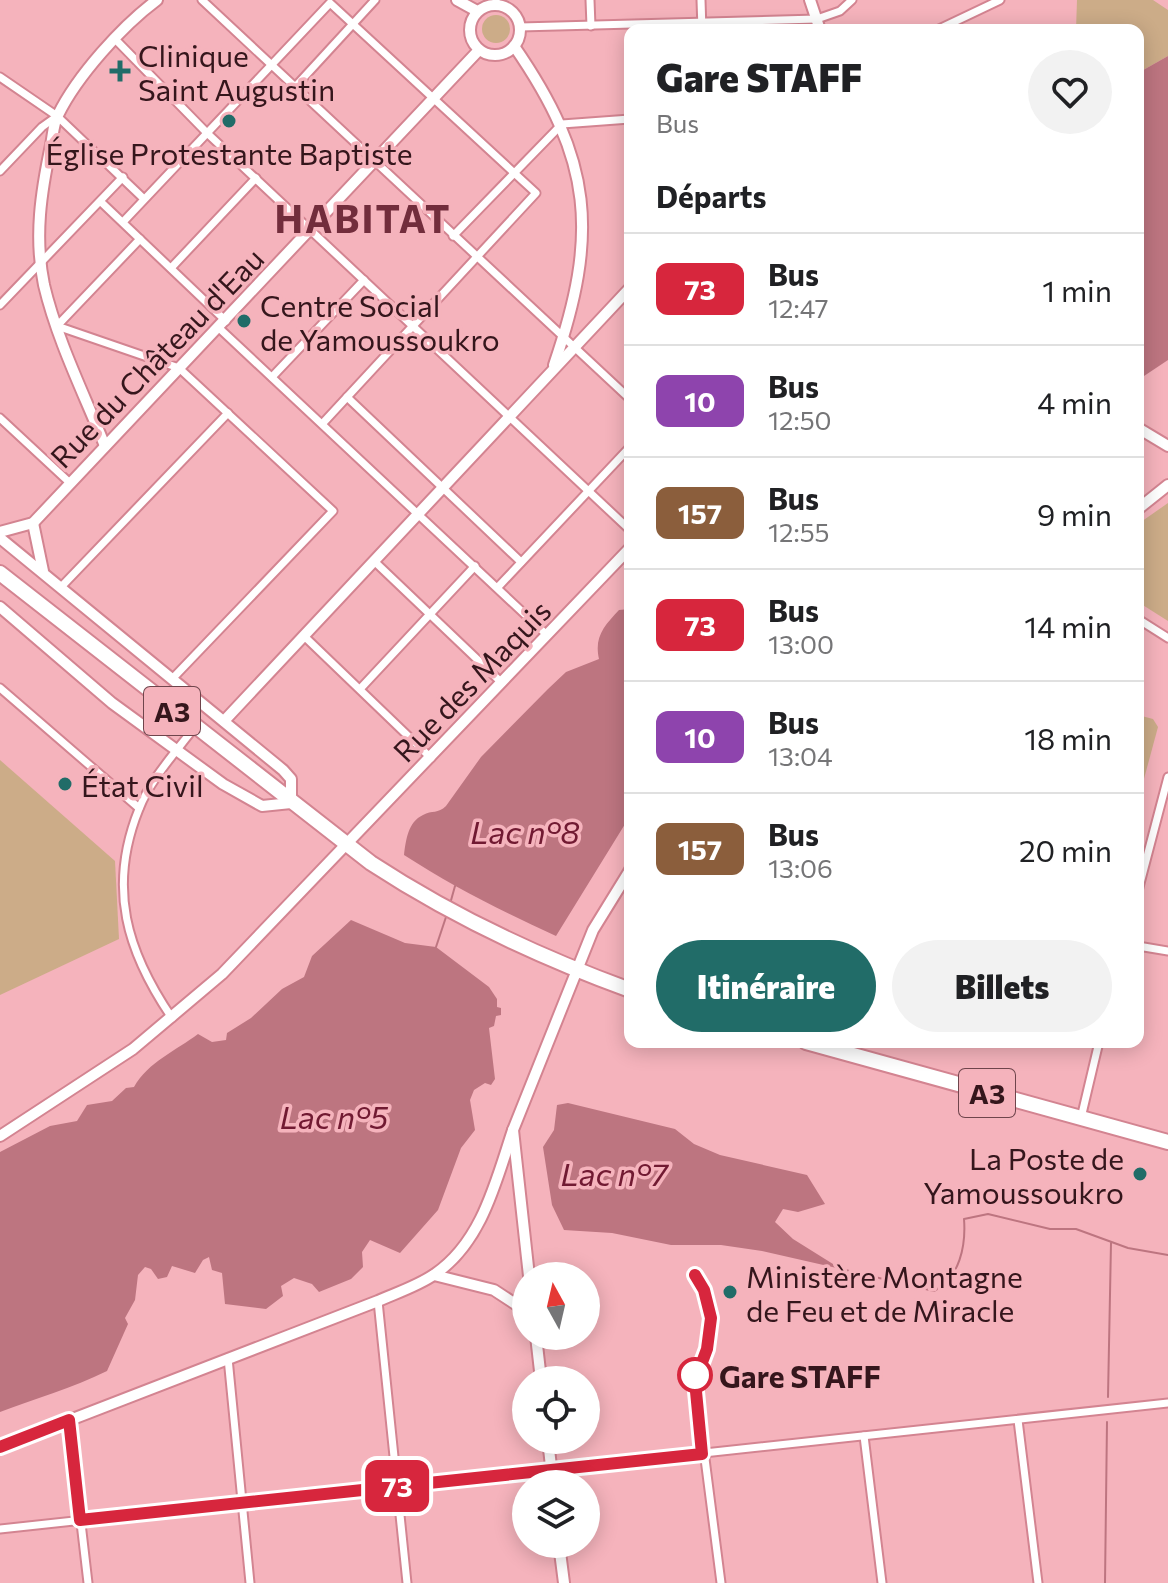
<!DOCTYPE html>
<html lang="fr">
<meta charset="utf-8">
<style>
:root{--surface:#fff;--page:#f2f2f2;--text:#202124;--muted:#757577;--line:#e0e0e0;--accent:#216c68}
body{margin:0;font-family:Commissioner,sans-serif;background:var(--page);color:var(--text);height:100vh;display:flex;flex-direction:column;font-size:30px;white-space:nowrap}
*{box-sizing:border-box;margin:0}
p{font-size:26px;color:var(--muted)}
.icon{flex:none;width:44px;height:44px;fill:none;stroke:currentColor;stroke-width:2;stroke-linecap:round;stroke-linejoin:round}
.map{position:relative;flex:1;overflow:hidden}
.side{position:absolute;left:624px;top:24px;width:520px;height:1024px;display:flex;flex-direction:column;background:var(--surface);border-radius:16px;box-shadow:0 4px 20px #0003}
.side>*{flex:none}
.badge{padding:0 16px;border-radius:12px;font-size:28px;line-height:52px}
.needle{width:52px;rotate:352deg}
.controls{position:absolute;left:512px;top:1262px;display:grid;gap:16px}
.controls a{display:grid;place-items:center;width:88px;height:88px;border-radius:50%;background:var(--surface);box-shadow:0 4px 20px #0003;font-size:40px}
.map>.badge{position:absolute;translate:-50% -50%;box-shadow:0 0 0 4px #fff}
h2{padding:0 32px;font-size:30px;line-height:72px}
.round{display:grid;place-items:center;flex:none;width:84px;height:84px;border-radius:42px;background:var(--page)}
.summary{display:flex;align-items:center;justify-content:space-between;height:136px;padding:0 32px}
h1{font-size:38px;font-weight:800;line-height:60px}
.cta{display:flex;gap:16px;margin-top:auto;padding:16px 32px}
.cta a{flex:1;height:92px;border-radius:48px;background:var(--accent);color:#fff;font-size:32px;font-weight:800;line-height:92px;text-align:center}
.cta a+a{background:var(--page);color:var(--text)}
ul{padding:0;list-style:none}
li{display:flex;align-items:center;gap:24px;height:112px;padding:0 32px;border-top:2px solid var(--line)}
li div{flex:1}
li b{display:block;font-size:30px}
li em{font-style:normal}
li .badge{min-width:88px;font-weight:700;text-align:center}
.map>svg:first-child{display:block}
.green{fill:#ccac88}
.water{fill:#bd7580}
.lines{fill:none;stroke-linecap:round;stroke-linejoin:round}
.stream{stroke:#bd7580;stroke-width:2}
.street-casing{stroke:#d38491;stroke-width:11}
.secondary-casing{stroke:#d38491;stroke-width:14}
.highway-casing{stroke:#d38491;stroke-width:18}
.street{stroke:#fff;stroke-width:7}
.secondary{stroke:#fff;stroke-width:10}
.highway{stroke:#fff;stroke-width:14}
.line-casing{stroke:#fff;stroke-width:18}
.line{stroke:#d7263d;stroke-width:12}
.poi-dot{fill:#216c68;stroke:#f5b3bc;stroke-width:3}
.stop-dot{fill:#fff;stroke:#d7263d;stroke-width:4}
.labels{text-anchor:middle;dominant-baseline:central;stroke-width:7;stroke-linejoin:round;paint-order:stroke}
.shield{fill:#f5b3bc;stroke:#6f454c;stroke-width:2}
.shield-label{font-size:28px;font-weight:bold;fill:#35161c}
.poi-label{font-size:30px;fill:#35161c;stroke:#f5b3bc;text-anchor:start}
.street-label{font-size:30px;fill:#35161c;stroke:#f5b3bc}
.stop-label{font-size:30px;font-weight:bold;fill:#35161c;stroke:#f5b3bc;text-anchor:start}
.water-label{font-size:32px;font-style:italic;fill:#711a32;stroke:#f5b3bc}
.district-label{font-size:38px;font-weight:bold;letter-spacing:2px;fill:#722d3c;stroke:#f5b3bc}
</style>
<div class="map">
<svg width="1168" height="1583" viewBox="0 0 1168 1583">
<rect width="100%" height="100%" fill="#f5b3bc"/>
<!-- green -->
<g class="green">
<path d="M 1077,0 L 1153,0 L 1168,10 L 1168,56 L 1138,73 L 1138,30 L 1076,30 Z"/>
<circle cx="496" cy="29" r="14"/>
<path d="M 1168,503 L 1168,621 L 1138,602 L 1138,524 Z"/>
<path d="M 1138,715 L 1153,719 L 1158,727 L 1138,801 Z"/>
<path d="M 0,760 L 115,861 L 119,939 L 0,995 Z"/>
</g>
<!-- water -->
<g class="water">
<path d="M 1168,56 L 1168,360 L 1138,380 L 1138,73 Z"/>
<path d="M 630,609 L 630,816 L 556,936 C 503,912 452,886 404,855 C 406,840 408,822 423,815 C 432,810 438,814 446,806 L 481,757 L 548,689 L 566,672 L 599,659 C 594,637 604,626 619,610 Z"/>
<path d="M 351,920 L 405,943 L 436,947 L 489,987 L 497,999 L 497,1007 L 501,1008 L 501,1015 L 496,1016 L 494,1026 L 489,1028 L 495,1079 L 491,1085 L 485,1083 L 474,1090 L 470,1100 L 475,1130 L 461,1148 L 438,1210 L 400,1253 L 370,1240 L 362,1252 L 363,1267 L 351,1279 L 319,1292 L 312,1284 L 294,1278 L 281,1286 L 283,1296 L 266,1309 L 225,1304 L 222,1273 L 212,1270 L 209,1257 L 203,1260 L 195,1273 L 172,1266 L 167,1277 L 158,1279 L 151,1269 L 145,1267 L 138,1275 L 135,1300 L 125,1318 L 128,1324 L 107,1371 C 73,1388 34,1399 0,1412 L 0,1152 L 50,1126 L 77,1121 L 87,1105 L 112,1101 L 126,1088 L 134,1087 C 148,1062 177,1050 198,1034 L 212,1042 L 226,1040 L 227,1033 L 251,1018 L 282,989 L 304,977 L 312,956 Z"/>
<path d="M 568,1103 L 675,1129 L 694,1144 L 720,1155 L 807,1175 L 825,1204 L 798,1212 L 783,1209 L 775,1222 L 793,1239 L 841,1269 L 762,1251 L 721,1245 L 671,1245 L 612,1233 L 564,1230 L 552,1205 L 543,1147 L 554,1130 L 557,1105 Z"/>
</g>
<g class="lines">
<!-- stream -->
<g class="stream">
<path d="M 450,904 L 455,886"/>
<path d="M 436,947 L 447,914"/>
<path d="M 841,1269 L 934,1291 C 960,1278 966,1245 964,1219 L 988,1214 L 1050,1229 L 1076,1229 L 1128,1248 L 1168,1255"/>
<path d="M 1108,1397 L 1111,1243"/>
<path d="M 1105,1583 L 1107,1422"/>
</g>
<!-- street casing -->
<g class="street-casing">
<g id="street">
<path d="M 202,0 L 630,399"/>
<path d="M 496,0 L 496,4"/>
<path d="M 590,0 L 591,26"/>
<path d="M 701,0 L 702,30"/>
<path d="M 520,27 L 817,19 L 840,11 L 852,0"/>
<path d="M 937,30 L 1000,0"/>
<path d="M 115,39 L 207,133 L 630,530"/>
<path d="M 0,77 L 57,116 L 144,199"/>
<path d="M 295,87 L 375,0"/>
<path d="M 0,171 L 42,127 L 56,117"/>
<path d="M 101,202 L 226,321"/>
<path d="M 123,222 L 330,3 L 536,193 L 323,423"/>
<path d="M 453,236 L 562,124 L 630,119"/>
<path d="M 140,239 L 57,326 L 179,368 L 333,511 L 173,678"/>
<path d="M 171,268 L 256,178"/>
<path d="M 0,305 L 123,177"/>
<path d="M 219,328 L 547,635"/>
<path d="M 272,377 L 364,280"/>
<path d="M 347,397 L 521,562"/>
<path d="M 0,418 L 70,483"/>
<path d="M 374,561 L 502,683"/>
<path d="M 62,586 L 228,413"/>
<path d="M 498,587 L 630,447"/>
<path d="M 1138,619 L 1168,638"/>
<path d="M 304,636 L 431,758"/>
<path d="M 0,688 L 139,808"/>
<path d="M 360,689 L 475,566"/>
<path d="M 1138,891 L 1168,777"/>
<path d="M 1138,946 L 1168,951"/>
<path d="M 172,1018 C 127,952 107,888 139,809 C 150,780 175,753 194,728"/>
<path d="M 1081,1118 L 1099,1042"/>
<path d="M 695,1275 C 712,1298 715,1330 705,1357 C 701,1365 696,1371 695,1381 L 721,1583"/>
<path d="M 378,1301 L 407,1583"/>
<path d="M 228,1358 L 250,1583"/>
<path d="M 69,1420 L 88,1583"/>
<path d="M 1018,1420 L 1038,1583"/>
<path d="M 864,1436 L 882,1583"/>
<path d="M 0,1529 L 1168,1403"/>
</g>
</g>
<!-- secondary casing -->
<g class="secondary-casing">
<g id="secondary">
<path d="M 457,0 L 477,11"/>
<path d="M 810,0 L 820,30"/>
<circle cx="495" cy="30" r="25"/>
<path d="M 514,46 C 593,160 599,234 554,365"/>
<path d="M 1138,428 L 1168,446"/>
<path d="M 105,446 C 84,394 57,340 44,285 C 34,237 41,192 51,145 C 53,136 53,124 58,115 C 77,76 122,26 157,0"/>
<path d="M 1138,509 L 1168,485"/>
<path d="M 33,523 L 43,571"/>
<path d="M 0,532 L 33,523 L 479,50"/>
<path d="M 0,538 L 283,770 L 291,779 L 291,803 L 262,806 L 223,784 L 112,703 L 0,607"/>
<path d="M 224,721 L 630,288"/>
<path d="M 0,1136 L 133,1049 L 222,974 L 630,548"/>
<path d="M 434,1275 L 494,1290 L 526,1311"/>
<path d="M 529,1276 L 513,1130 L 593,930 L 630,870"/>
<path d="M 536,1336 L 541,1380"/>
<path d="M 548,1440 L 553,1484"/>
<path d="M 0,1447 L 378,1301 C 396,1293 418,1286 435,1274 C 482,1242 496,1181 513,1130"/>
<path d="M 559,1544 L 564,1583"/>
</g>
</g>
<!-- highway casing -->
<g class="highway-casing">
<g id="highway">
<path d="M 0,573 L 371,863 C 452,916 539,957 630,990"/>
<path d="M 806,1042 L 1168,1142"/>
</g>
</g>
<!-- street -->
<use href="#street" class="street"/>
<!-- secondary -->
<use href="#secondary" class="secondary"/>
<!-- highway -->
<use href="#highway" class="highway"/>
</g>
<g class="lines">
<!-- line casing -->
<g class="line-casing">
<path id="line" d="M 0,1447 L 69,1420 L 80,1520 L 702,1454 L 695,1381 L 707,1349 L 711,1318 L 704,1290 L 695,1275"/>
</g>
<!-- line -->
<use href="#line" class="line"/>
</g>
<!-- markers -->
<g class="poi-dot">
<path d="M116 59h8v8h8v8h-8v8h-8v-8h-8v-8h8z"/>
<circle cx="229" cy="121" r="8"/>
<circle cx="244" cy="321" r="8"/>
<circle cx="65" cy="784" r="8"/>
<circle cx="1140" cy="1174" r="8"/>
<circle cx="730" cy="1292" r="8"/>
</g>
<circle class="stop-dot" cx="695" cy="1375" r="16"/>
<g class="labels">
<!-- shield labels -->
<g class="shield">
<rect x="144" y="687" width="56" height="48" rx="6"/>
<rect x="959" y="1069" width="56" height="48" rx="6"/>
</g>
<g class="shield-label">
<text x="172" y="711">A3</text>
<text x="987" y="1093">A3</text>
</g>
<!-- poi labels -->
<g class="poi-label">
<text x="138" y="54">Clinique<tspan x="138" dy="34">Saint Augustin</tspan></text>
<text x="229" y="152" text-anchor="middle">Église Protestante Baptiste</text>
<text x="260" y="304">Centre Social<tspan x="260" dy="34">de Yamoussoukro</tspan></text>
<text x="81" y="784">État Civil</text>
<text x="1124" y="1157" text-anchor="end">La Poste de<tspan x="1124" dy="34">Yamoussoukro</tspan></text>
<text x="746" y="1275">Ministère Montagne<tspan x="746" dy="34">de Feu et de Miracle</tspan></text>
</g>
<!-- street labels -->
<g class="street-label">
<text transform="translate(156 357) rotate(-46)">Rue du Château d'Eau</text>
<text transform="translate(471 680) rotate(-46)">Rue des Maquis</text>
</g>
<!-- stop labels -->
<g class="stop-label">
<text x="719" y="1375">Gare STAFF</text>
</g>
<!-- water labels -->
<g class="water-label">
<text x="525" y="831">Lac n°8</text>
<text x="334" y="1116">Lac n°5</text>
<text x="614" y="1173">Lac n°7</text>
</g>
<!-- district labels -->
<g class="district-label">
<text x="363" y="217">HABITAT</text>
</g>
</g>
</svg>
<div class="controls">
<a><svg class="needle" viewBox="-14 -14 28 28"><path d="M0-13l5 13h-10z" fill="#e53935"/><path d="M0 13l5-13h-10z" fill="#757577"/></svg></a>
<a><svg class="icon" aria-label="locate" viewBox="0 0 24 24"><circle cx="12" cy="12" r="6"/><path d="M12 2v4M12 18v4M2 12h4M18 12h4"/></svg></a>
<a><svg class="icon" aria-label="layers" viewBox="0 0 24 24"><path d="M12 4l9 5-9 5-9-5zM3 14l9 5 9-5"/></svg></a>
</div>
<b class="badge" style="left:397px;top:1486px;background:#d7263d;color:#fff">73</b>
<section class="side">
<div class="summary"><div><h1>Gare STAFF</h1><p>Bus</p></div><a class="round"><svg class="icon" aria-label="heart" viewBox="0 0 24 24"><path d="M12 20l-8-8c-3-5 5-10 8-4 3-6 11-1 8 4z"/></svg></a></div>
<h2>Départs</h2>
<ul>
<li><span class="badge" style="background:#d7263d;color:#fff">73</span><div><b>Bus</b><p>12:47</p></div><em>1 min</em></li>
<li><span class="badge" style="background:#8e44ad;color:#fff">10</span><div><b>Bus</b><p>12:50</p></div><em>4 min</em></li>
<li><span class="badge" style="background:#8b5e3c;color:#fff">157</span><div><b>Bus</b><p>12:55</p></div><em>9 min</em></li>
<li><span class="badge" style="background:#d7263d;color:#fff">73</span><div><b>Bus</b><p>13:00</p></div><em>14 min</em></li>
<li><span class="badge" style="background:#8e44ad;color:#fff">10</span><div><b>Bus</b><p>13:04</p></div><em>18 min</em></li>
<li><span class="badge" style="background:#8b5e3c;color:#fff">157</span><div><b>Bus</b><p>13:06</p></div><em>20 min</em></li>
</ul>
<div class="cta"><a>Itinéraire</a><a>Billets</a></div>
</section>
</div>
